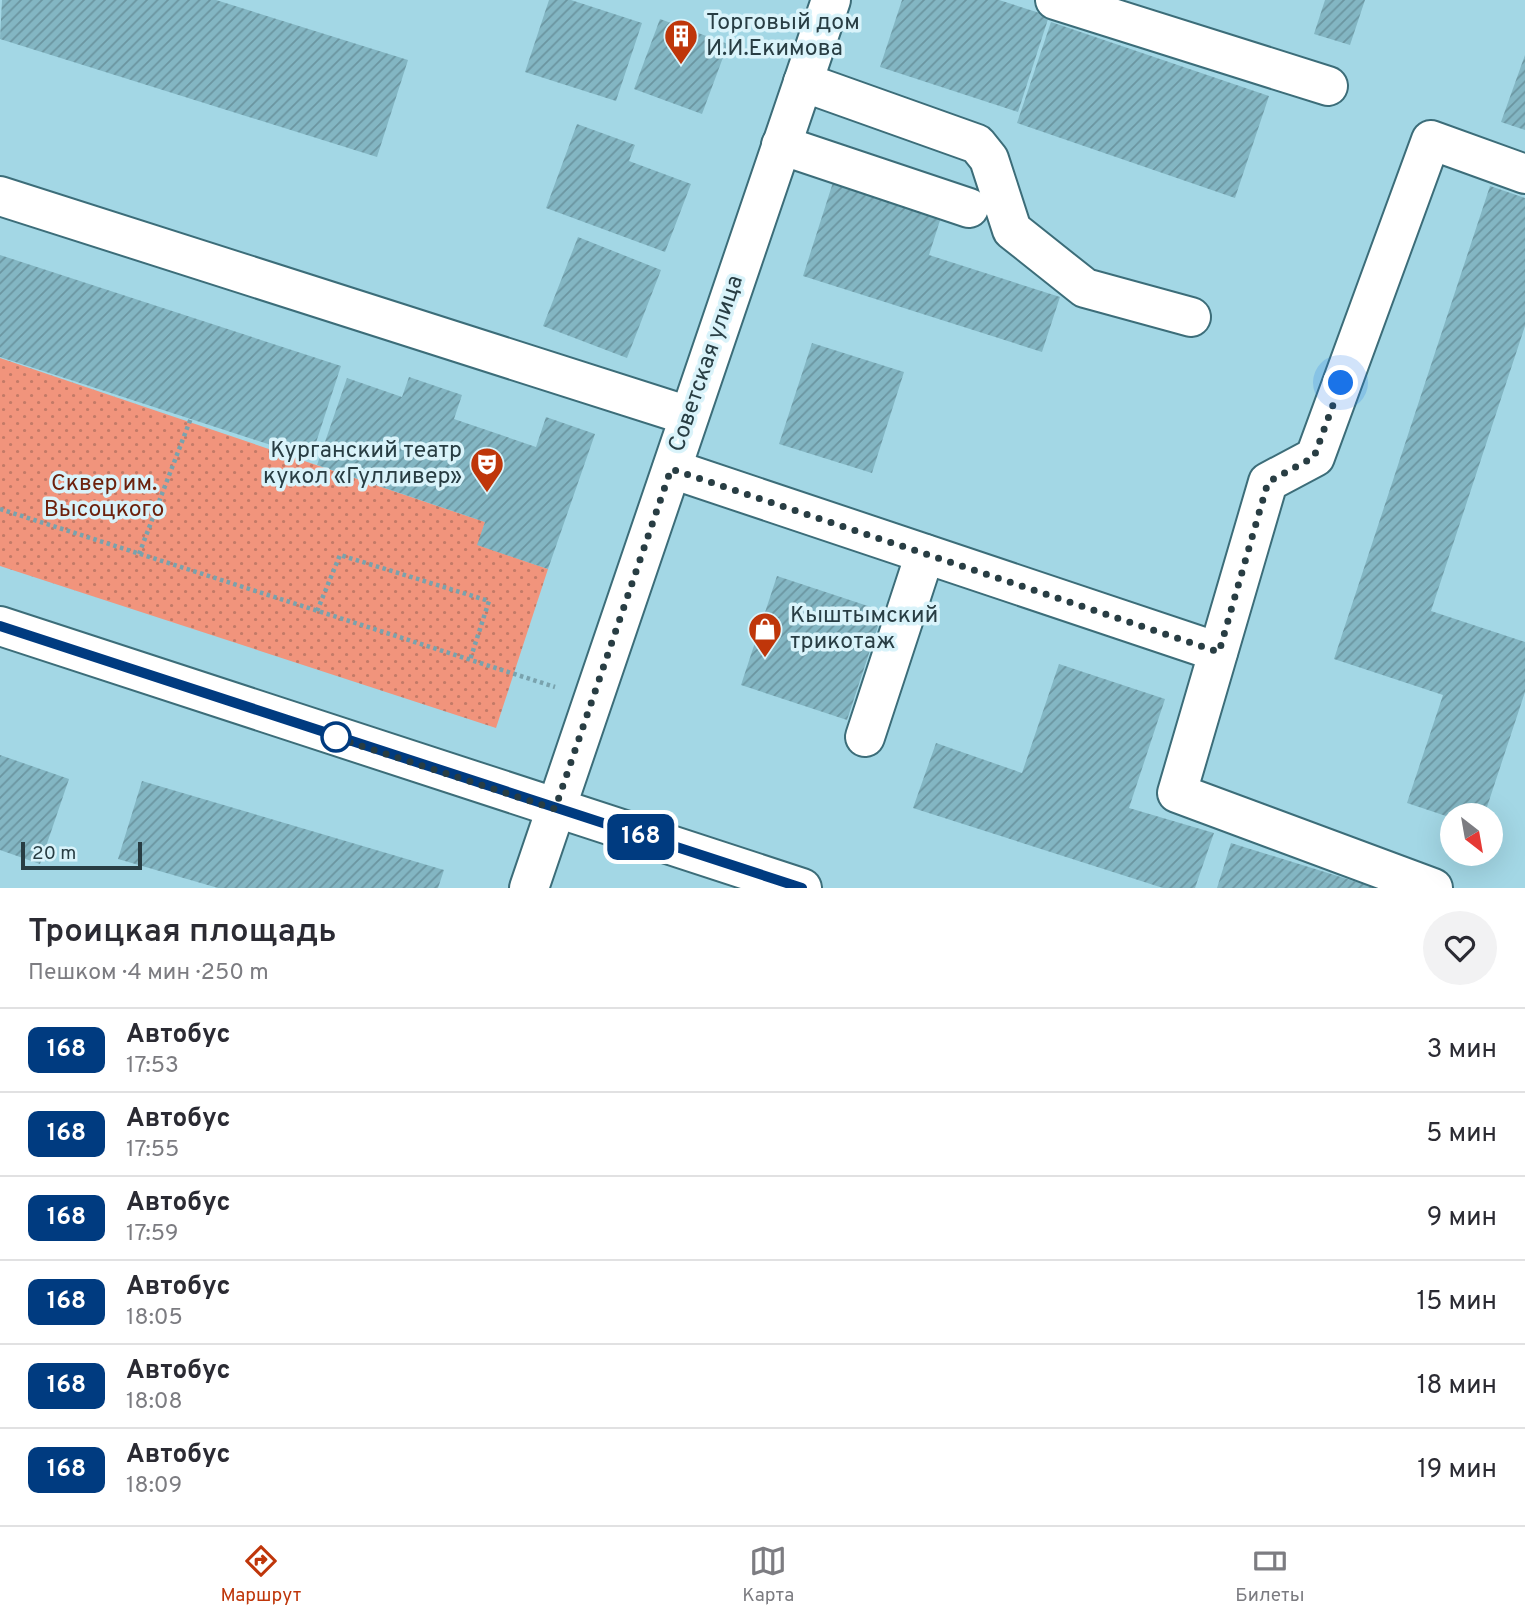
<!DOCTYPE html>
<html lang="ru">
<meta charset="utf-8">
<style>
:root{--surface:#fff;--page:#f2f2f3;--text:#2b2b33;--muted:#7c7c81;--line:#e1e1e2;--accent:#bf360a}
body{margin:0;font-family:Overpass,sans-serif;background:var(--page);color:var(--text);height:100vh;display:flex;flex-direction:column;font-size:26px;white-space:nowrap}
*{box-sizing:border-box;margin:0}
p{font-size:23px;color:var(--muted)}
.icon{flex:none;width:38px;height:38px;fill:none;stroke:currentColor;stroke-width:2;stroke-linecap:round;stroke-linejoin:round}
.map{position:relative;height:888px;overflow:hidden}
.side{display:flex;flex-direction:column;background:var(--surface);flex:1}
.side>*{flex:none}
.badge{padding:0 14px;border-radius:10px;font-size:24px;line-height:46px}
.needle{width:46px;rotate:149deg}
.controls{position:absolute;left:1440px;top:803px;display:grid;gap:14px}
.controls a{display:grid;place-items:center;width:63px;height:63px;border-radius:50%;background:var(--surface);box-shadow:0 7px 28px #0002;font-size:35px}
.scale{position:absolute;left:21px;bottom:18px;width:121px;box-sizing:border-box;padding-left:7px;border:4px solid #283d43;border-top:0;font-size:19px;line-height:24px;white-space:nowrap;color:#283d43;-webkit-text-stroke:5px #d9f3fa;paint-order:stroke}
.you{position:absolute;width:35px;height:35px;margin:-18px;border:5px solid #fff;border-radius:50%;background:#1a73e8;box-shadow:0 0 0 10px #1a73e833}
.map>.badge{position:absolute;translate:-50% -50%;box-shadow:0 0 0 4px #fff}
.round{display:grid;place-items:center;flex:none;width:74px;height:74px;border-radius:37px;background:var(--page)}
.head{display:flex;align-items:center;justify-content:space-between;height:119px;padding:0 28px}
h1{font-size:33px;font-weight:600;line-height:52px}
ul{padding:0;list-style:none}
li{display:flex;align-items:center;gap:21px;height:84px;padding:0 28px;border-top:2px solid var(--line)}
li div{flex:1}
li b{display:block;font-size:26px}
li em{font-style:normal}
li .badge{min-width:77px;font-weight:700;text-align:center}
.dock{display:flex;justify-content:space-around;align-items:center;height:98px;border-top:2px solid var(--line);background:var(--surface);font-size:19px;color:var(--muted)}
.dock a{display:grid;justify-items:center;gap:4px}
.dock .on{color:var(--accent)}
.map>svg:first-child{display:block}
.park{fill:url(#park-dots)}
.building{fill:url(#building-hatch)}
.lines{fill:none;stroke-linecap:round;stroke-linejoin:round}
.minor-casing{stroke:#3c6d79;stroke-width:42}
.major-casing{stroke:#3c6d79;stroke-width:42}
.path{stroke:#79a2ad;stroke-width:4.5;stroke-dasharray:3.5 3.5;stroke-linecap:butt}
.minor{stroke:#fff;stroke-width:38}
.major{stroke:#fff;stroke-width:38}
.line-casing{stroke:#fff;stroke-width:16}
.line{stroke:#003b80;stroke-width:10}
.walk{stroke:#283d43;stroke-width:7;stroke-dasharray:0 12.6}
.stop-dot{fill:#fff;stroke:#003b80;stroke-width:3.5}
.labels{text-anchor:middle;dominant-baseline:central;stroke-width:7;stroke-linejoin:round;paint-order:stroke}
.poi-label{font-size:23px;fill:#283d43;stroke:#d9f3fa;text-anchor:start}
.street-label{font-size:23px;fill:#283d43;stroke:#d9f3fa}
.park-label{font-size:23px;fill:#6c210c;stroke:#d9f3fa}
</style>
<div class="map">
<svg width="1525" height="888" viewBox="0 0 1525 888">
<defs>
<pattern id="park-dots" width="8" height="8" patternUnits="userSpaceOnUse" patternTransform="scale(1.75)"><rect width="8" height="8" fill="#f1947c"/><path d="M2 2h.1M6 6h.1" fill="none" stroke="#c37a67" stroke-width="1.8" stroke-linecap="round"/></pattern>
<pattern id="building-hatch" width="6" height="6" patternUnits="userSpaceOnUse" patternTransform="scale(1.75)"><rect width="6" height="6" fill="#83b6c3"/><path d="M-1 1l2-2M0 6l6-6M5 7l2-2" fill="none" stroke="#6b95a0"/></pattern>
</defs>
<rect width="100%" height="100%" fill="#a3d7e5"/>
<!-- park -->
<path class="park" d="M 0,358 L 485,522 L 478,545 L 548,569 L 496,728 L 0,566 Z"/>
<!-- building -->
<g class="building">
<path d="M 2,0 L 216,0 L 408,60 L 377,157 L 0,39 Z"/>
<path d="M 549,0 L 571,0 L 642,23 L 616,101 L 525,72 Z"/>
<path d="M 902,0 L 999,0 L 1049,16 L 1018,112 L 880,67 Z"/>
<path d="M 1325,0 L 1365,0 L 1350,45 L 1314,34 Z"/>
<path d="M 660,19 L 728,44 L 702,114 L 634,89 Z"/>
<path d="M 1051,22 L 1269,96 L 1235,198 L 1017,123 Z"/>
<path d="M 1525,55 L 1525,130 L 1501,122 Z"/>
<path d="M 577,124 L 635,145 L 629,161 L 691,184 L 665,252 L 546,208 Z"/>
<path d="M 835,176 L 943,211 L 929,255 L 1060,297 L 1042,352 L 803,276 Z"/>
<path d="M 1490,186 L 1525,198 L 1525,326 L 1431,611 L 1525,642 L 1525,692 L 1484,816 L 1452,818 L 1407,803 L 1443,695 L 1334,659 Z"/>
<path d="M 578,237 L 661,270 L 627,358 L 543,326 Z"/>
<path d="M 0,255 L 341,366 L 311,458 L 0,357 Z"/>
<path d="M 812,343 L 904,372 L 872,473 L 779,444 Z"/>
<path d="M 409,377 L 462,395 L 454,419 L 536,447 L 546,417 L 595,434 L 548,569 L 477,545 L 485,522 L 317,465 L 347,378 L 402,397 Z"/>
<path d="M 777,576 L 883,611 L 847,720 L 741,685 Z"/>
<path d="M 1059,664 L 1165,699 L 1129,808 L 1214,833 L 1195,888 L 1163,888 L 913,808 L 936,743 L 1022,773 Z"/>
<path d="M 0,755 L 69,779 L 40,864 L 0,850 Z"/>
<path d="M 142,781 L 444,870 L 438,888 L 218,888 L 118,859 Z"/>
<path d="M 1231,843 L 1373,887 L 1372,888 L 1217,888 Z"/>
</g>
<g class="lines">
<!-- minor casing -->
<g class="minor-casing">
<g id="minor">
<path d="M 1055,0 L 1328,86"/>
<path d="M 803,82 L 977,144 L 989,159 L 1012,230 L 1085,288 L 1191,317"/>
<path d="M 781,145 L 969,208"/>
<path d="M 0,196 L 689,416"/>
<path d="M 672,469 L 1218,652"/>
<path d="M 865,737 L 925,554"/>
<path d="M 529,888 L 831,0"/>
<path d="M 1433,888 L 1177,793 L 1268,482 L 1315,457 L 1431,140 L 1525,174"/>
</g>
</g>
<!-- major casing -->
<g class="major-casing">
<path id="major" d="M 0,626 L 802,888"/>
</g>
<!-- path -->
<g class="path">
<path d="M 0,509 L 555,687"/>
<path d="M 139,554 L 191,418"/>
<path d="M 317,611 L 340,555 L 489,601 L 470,660"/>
</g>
<!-- minor -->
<use href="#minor" class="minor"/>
<!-- major -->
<use href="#major" class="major"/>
</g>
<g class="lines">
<!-- line casing -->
<g class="line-casing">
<path id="line" d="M 0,626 L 802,888"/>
</g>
<!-- line -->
<use href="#line" class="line"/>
<!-- walk -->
<path class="walk" d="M 336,737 L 331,736 L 555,809 L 671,469 L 1219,652 L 1268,482 L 1314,457 L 1341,383"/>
</g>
<!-- icons -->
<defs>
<g id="building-pin" transform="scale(1.75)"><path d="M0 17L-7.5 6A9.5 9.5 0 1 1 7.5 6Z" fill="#bf360a" stroke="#d9f3fa"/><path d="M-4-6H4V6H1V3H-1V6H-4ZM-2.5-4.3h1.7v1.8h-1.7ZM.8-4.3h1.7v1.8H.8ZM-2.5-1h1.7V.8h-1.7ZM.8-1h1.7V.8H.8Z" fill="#fff"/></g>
<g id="theatre-pin" transform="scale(1.75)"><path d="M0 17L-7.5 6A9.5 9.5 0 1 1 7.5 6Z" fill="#bf360a" stroke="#d9f3fa"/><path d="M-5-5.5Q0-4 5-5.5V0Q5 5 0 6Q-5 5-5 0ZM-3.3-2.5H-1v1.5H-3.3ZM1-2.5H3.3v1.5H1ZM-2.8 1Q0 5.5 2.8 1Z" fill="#fff"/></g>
<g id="shop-pin" transform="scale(1.75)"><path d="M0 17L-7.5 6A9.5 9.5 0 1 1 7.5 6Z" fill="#bf360a" stroke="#d9f3fa"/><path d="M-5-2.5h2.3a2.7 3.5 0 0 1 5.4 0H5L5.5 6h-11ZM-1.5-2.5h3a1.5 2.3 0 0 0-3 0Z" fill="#fff"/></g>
</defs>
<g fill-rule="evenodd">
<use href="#building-pin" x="681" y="36"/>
<use href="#theatre-pin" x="487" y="464"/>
<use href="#shop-pin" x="765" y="629"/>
</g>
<!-- markers -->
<circle class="stop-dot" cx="336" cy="737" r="14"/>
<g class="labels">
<!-- poi labels -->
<g class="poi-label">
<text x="706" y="23">Торговый дом<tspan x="706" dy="26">И.И.Екимова</tspan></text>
<text x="462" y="451" text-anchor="end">Курганский театр<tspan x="462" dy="26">кукол «Гулливер»</tspan></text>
<text x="790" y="616">Кыштымский<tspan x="790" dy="26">трикотаж</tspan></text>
</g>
<!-- street labels -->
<g class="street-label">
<text transform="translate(707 364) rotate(-71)">Советская улица</text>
</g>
<!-- park labels -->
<g class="park-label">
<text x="104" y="484">Сквер им.<tspan x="104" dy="26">Высоцкого</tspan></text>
</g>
</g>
</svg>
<div class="controls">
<a><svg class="needle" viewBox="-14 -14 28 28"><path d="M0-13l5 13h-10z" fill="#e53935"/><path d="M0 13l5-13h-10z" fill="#7c7c81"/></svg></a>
</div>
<div class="scale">20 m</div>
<div class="you" style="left:1341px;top:383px"></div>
<b class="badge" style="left:641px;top:837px;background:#003b80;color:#fff">168</b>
</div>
<section class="side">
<div class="head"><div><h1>Троицкая площадь</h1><p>Пешком · 4 мин · 250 m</p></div><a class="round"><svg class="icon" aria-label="heart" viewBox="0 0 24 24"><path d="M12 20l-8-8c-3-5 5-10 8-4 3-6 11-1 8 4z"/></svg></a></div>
<ul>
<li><span class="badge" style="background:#003b80;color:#fff">168</span><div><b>Автобус</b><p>17:53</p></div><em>3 мин</em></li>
<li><span class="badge" style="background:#003b80;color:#fff">168</span><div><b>Автобус</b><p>17:55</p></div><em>5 мин</em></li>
<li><span class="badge" style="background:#003b80;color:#fff">168</span><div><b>Автобус</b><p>17:59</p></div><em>9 мин</em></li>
<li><span class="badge" style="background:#003b80;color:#fff">168</span><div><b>Автобус</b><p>18:05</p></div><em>15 мин</em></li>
<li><span class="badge" style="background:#003b80;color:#fff">168</span><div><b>Автобус</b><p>18:08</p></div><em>18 мин</em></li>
<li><span class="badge" style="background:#003b80;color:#fff">168</span><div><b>Автобус</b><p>18:09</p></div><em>19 мин</em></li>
</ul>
</section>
<nav class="dock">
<a class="on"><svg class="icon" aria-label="directions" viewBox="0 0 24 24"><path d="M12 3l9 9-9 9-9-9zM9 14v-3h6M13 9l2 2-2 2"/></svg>Маршрут</a>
<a><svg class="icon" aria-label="map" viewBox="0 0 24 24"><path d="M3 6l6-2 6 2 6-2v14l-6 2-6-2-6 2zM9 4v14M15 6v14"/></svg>Карта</a>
<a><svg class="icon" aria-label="tickets" viewBox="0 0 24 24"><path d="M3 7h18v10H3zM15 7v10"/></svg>Билеты</a>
</nav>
